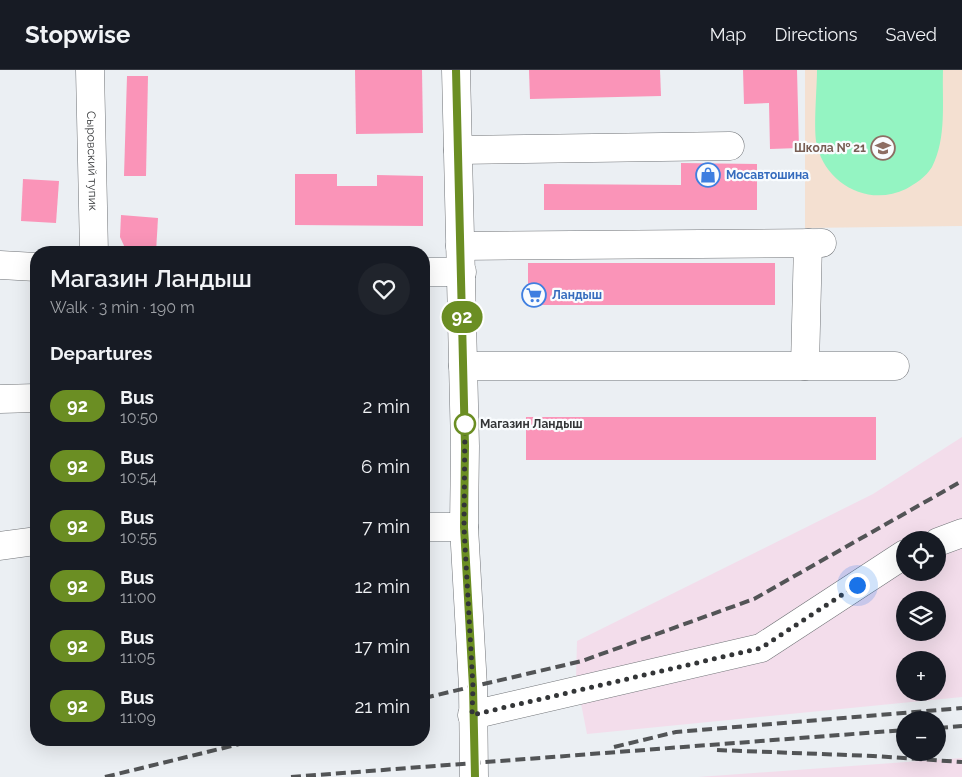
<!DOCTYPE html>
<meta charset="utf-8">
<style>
:root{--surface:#171b24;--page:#20242c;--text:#f1f3f6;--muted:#9ea1a6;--line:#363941}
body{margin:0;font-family:Raleway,sans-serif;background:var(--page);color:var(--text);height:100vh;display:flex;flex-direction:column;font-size:19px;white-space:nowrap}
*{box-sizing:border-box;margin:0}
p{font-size:16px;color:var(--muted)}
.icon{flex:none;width:28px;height:28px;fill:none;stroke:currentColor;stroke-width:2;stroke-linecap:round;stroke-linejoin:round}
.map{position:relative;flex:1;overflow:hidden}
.panel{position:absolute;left:30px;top:176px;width:400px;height:500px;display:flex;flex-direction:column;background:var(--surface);border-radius:20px;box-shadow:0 5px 20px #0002}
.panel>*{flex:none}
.badge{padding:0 10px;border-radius:16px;font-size:18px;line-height:32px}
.fabs{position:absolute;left:896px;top:461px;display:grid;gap:10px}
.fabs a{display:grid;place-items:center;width:50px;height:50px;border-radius:50%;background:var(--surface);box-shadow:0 5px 20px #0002;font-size:25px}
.you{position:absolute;width:25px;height:25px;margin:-12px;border:4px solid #fff;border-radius:50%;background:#1a73e8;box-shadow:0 0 0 8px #1a73e833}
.map>.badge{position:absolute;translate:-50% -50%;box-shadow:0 0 0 2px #fff}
h2{padding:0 20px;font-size:19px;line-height:45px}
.round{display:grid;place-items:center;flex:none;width:52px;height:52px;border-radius:26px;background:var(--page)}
.headline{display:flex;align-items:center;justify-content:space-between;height:85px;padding:0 20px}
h1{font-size:24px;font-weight:600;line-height:38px}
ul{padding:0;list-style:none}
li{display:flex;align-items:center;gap:15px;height:60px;padding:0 20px}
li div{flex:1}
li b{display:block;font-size:19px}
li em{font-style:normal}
li .badge{min-width:55px;font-weight:700;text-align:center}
header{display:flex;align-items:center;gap:30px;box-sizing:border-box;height:70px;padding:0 25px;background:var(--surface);border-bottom:1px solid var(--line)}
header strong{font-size:24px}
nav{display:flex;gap:28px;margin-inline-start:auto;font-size:18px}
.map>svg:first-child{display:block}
.industrial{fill:#f3ddeb;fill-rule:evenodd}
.education{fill:#f4e0d1}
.green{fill:#94f4c2}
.building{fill:#fa94b8}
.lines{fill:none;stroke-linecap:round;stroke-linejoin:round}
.minor-casing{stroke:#717478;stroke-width:29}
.minor{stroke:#fff;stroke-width:28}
.rail{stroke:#525456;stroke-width:4;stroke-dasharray:10 5;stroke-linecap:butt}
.line-casing{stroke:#fff;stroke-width:11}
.line{stroke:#6b8e23;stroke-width:8}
.walk{stroke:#333537;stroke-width:5;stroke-dasharray:0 9}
.stop-dot{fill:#fff;stroke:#6b8e23;stroke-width:2.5}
.labels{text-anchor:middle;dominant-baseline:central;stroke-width:4.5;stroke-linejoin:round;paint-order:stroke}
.education-label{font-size:12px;font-weight:bold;fill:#785e54;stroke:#f9fcfe;text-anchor:end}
.street-label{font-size:12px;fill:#333537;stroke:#f9fcfe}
.shop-label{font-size:12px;font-weight:bold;fill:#366cbe;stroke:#f9fcfe;text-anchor:start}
.stop-label{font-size:12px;font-weight:bold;fill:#333537;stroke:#f9fcfe;text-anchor:start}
</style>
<header>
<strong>Stopwise</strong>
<nav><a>Map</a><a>Directions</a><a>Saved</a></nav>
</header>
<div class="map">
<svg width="962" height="707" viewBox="0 0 962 707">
<rect width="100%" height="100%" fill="#ebeff3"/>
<!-- industrial -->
<g class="industrial">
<path d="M 962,367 L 962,627 L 587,664 L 576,608 L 577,571 L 873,424 ZM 905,470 L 938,470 L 938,502 L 905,502 ZM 905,530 L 938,530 L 938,562 L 905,562 ZM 905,590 L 938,590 L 938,622 L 905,622 Z"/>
<path d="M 962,688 L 962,707 L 698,707 Z"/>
</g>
<!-- education -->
<path class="education" d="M 805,0 L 962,0 L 962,156 L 805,158 Z"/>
<!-- green -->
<path class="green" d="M 817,0 L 943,0 C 942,32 947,68 932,97 C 926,107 915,114 906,119 C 869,137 827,115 817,76 C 813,60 817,19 817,0 Z"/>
<!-- building -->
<g class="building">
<path d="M 355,0 L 422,0 L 423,63 L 356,64 Z"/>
<path d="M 529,0 L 660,0 L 661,26 L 530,29 Z"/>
<path d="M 743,0 L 797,0 L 799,78 L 770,79 L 769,33 L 744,34 Z"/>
<path d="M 127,6 L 148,6 L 146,106 L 124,106 Z"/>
<path d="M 681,93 L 757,94 L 757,140 L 544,140 L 544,114 L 681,115 Z"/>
<path d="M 295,104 L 337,104 L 337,116 L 377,116 L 377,105 L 423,106 L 423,156 L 295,155 Z"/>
<path d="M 23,109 L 59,111 L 56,153 L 21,151 Z"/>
<path d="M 121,145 L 158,148 L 156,182 L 134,182 L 126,180 L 120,167 Z"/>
<rect x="528" y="193" width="247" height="42"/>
<rect x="526" y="347" width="350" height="43"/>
</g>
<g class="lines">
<!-- minor casing -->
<g class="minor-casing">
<g id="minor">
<path id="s1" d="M 90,0 L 94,182"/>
<path d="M 456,0 L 465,376 L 464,457 L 473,617 L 474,707"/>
<path d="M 458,80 L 730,76"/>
<path d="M 460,176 L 822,173"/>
<path d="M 0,195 L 36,197"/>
<path d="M 424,202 L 462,202"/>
<path d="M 463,296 L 895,296"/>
<path d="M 805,296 L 808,173"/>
<path d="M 0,329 L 36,328"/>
<path d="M 424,457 L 464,457"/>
<path d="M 938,472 L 962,463"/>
<path d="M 0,476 L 36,471"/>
<path d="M 472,645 L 761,578 L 905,484"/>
</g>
</g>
<!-- minor -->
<use href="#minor" class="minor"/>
<!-- rail -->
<g class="rail">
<path d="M 424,628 L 582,591 L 754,529 L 962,411"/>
<path d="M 938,658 L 962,656"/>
<path d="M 614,677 L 676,662 L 962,638"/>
<path d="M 717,680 L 873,686 L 962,692"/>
<path d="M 105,707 L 256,670"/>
<path d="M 291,707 L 905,660"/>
</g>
</g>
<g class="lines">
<!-- line casing -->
<g class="line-casing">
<path id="line" d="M 456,0 L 465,376 L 464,457 L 473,617 L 475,707"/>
</g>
<!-- line -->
<use href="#line" class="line"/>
<!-- walk -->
<path class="walk" d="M 465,354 L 464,457 L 473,617 L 472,645 L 761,578 L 857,515"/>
</g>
<!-- icons -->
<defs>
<g id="school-ring" transform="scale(1.25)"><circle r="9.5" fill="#f9fcfe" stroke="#8d6e63" stroke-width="1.5"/><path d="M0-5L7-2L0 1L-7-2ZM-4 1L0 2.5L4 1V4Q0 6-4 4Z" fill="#8d6e63"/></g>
<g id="shop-ring" transform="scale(1.25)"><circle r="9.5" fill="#f9fcfe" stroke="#3f7fe0" stroke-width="1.5"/><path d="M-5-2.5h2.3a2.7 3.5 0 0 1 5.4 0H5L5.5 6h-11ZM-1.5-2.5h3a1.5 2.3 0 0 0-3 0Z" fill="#3f7fe0"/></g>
<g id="supermarket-ring" transform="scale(1.25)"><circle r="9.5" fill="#f9fcfe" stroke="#3f7fe0" stroke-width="1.5"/><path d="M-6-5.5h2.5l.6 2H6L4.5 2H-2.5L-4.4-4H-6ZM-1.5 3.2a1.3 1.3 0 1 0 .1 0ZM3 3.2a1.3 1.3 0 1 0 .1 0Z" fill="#3f7fe0"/></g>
</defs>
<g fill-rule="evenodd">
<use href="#school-ring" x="883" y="78"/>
<use href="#shop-ring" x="708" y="105"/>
<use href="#supermarket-ring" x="534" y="225"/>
</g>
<!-- markers -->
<circle class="stop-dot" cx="465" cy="354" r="10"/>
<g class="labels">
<!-- education labels -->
<g class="education-label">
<text x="866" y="78">Школа № 21</text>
</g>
<!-- street labels -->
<g class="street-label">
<text stroke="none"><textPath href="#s1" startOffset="91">Сыровский тупик</textPath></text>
</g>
<!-- shop labels -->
<g class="shop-label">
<text x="726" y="105">Мосавтошина</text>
<text x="552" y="225">Ландыш</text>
</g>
<!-- stop labels -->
<g class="stop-label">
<text x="480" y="354">Магазин Ландыш</text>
</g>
</g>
</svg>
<div class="fabs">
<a><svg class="icon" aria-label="locate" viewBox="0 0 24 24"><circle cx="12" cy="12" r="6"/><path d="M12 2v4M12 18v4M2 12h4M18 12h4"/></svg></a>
<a><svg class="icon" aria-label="layers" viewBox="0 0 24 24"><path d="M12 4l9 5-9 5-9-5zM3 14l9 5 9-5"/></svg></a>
<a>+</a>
<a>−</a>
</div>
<div class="you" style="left:857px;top:515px"></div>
<b class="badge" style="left:462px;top:247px;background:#6b8e23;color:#fff">92</b>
<section class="panel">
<div class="headline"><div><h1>Магазин Ландыш</h1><p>Walk · 3 min · 190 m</p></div><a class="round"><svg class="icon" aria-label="heart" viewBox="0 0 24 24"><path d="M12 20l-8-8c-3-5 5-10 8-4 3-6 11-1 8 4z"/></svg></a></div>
<h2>Departures</h2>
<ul>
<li><span class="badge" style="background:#6b8e23;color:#fff">92</span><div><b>Bus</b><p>10:50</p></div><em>2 min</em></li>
<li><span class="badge" style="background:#6b8e23;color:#fff">92</span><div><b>Bus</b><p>10:54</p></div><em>6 min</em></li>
<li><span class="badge" style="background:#6b8e23;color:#fff">92</span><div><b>Bus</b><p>10:55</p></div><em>7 min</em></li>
<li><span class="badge" style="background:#6b8e23;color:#fff">92</span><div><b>Bus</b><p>11:00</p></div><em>12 min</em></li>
<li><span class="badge" style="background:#6b8e23;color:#fff">92</span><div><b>Bus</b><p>11:05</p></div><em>17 min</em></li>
<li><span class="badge" style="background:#6b8e23;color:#fff">92</span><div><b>Bus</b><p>11:09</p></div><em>21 min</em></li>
</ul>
</section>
</div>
